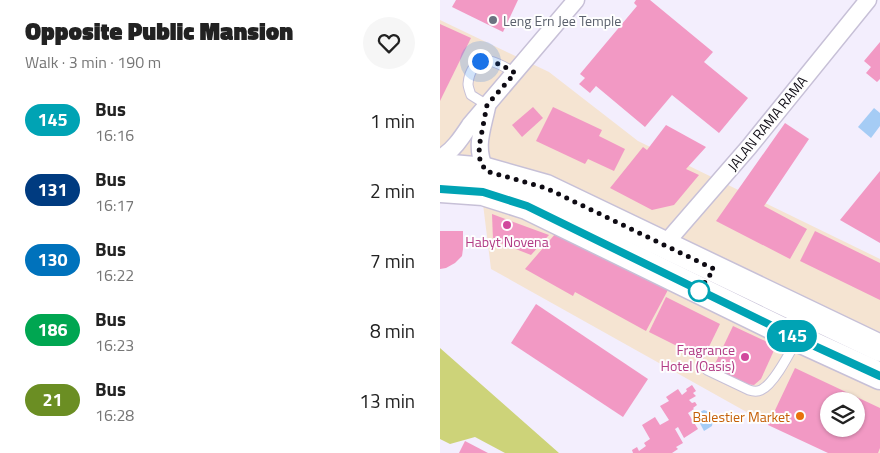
<!DOCTYPE html>
<meta charset="utf-8">
<style>
:root{--surface:#fff;--page:#f6f6f6;--text:#222;--muted:#767676}
body{margin:0;font-family:"Titillium Web",sans-serif;background:var(--page);color:var(--text);height:100vh;display:flex;flex-direction:column;font-size:19px;white-space:nowrap}
*{box-sizing:border-box;margin:0}
p{font-size:16px;color:var(--muted)}
.icon{flex:none;width:28px;height:28px;fill:none;stroke:currentColor;stroke-width:2;stroke-linecap:round;stroke-linejoin:round}
.map{position:relative;flex:1;overflow:hidden}
.sheet{display:flex;flex-direction:column;background:var(--surface);width:440px}
.sheet>*{flex:none}
.badge{padding:0 10px;border-radius:16px;font-size:18px;line-height:32px}
.fabs{position:absolute;left:380px;top:392px;display:grid;gap:10px}
.fabs a{display:grid;place-items:center;width:45px;height:45px;border-radius:50%;background:var(--surface);box-shadow:0 1px 4px #0004;font-size:25px}
.you{position:absolute;width:25px;height:25px;margin:-12px;border:4px solid #fff;border-radius:50%;background:#1a73e8;box-shadow:0 0 0 8px #1a73e833}
.map>.badge{position:absolute;translate:-50% -50%;box-shadow:0 0 0 2px #fff}
.round{display:grid;place-items:center;flex:none;width:52px;height:52px;border-radius:26px;background:var(--page)}
.summary{display:flex;align-items:center;justify-content:space-between;height:85px;padding:0 25px}
h1{font-size:24px;font-weight:800;line-height:38px}
ul{padding:0;list-style:none}
li{display:flex;align-items:center;gap:15px;height:70px;padding:0 25px}
li div{flex:1}
li b{display:block;font-size:19px}
li em{font-style:normal}
li .badge{min-width:55px;font-weight:700;text-align:center}
main{display:flex;flex:1;min-height:0}
.map>svg:first-child{display:block}
.commercial{fill:#f5e4d2;fill-rule:evenodd}
.green{fill:#cdd379}
.water{fill:#a5ccf5}
.building{fill:#f299c4;fill-rule:evenodd}
.lines{fill:none;stroke-linecap:round;stroke-linejoin:round}
.service-casing{stroke:#c7c0d7;stroke-width:11}
.minor-casing{stroke:#c7c0d7;stroke-width:19}
.primary-casing{stroke:#c7c0d7;stroke-width:29}
.service{stroke:#fff;stroke-width:9}
.minor{stroke:#fff;stroke-width:16}
.primary{stroke:#fff;stroke-width:26}
.line-casing{stroke:#fff;stroke-width:11}
.line{stroke:#00a3b4;stroke-width:8}
.walk{stroke:#0e0b13;stroke-width:5;stroke-dasharray:0 9}
.worship-dot{fill:#6b7280;stroke:#fefefe;stroke-width:2}
.hotel-dot{fill:#d1479c;stroke:#fefefe;stroke-width:2}
.stop-dot{fill:#fff;stroke:#00a3b4;stroke-width:2.5}
.food-dot{fill:#e8710a;stroke:#fefefe;stroke-width:2}
.labels{text-anchor:middle;dominant-baseline:central;stroke-width:4;stroke-linejoin:round;paint-order:stroke}
.worship-label{font-size:14px;fill:#5b616d;stroke:#fefefe;text-anchor:start}
.street-label{font-size:14px;fill:#0e0b13;stroke:#fefefe}
.hotel-label{font-size:14px;fill:#b23c85;stroke:#fefefe}
.food-label{font-size:14px;fill:#c56008;stroke:#fefefe;text-anchor:end}
</style>
<main>
<section class="sheet">
<div class="summary"><div><h1>Opposite Public Mansion</h1><p>Walk · 3 min · 190 m</p></div><a class="round"><svg class="icon" aria-label="heart" viewBox="0 0 24 24"><path d="M12 20l-8-8c-3-5 5-10 8-4 3-6 11-1 8 4z"/></svg></a></div>
<ul>
<li><span class="badge" style="background:#00a3b4;color:#fff">145</span><div><b>Bus</b><p>16:16</p></div><em>1 min</em></li>
<li><span class="badge" style="background:#003b80;color:#fff">131</span><div><b>Bus</b><p>16:17</p></div><em>2 min</em></li>
<li><span class="badge" style="background:#0072bc;color:#fff">130</span><div><b>Bus</b><p>16:22</p></div><em>7 min</em></li>
<li><span class="badge" style="background:#00a651;color:#fff">186</span><div><b>Bus</b><p>16:23</p></div><em>8 min</em></li>
<li><span class="badge" style="background:#6b8e23;color:#fff">21</span><div><b>Bus</b><p>16:28</p></div><em>13 min</em></li>
</ul>
</section>
<div class="map">
<svg width="440" height="453" viewBox="0 0 440 453">
<rect width="100%" height="100%" fill="#f3eefd"/>
<!-- commercial -->
<path class="commercial" d="M 0,20 L 109,72 L 198,141 L 440,259 L 440,453 L 390,453 L 330,425 L 51,269 L 43,204 L 0,203 ZM 389,401 L 416,401 L 416,429 L 389,429 Z"/>
<!-- green -->
<path class="green" d="M 0,348 L 119,453 L 65,453 L 35,437 L 10,444 L 0,439 Z"/>
<!-- water -->
<g class="water">
<path d="M 434,108 L 440,113 L 440,126 L 431,138 L 418,127 Z"/>
<path d="M 264,410 L 269,412 L 273,419 L 272,426 L 264,431 L 255,414 Z"/>
</g>
<!-- building -->
<g class="building">
<path d="M 16,0 L 78,0 L 63,32 L 12,7 Z"/>
<path d="M 196,0 L 210,0 L 273,52 L 264,62 L 308,98 L 279,133 L 232,95 L 205,127 L 156,86 L 150,93 L 139,84 L 145,78 L 140,74 L 197,6 L 194,3 Z"/>
<path d="M 0,24 L 31,38 L 0,101 Z"/>
<path d="M 440,42 L 440,79 L 437,82 L 426,73 L 431,67 L 424,61 Z"/>
<path d="M 93,107 L 103,118 L 82,137 L 72,125 Z"/>
<path d="M 113,107 L 162,130 L 159,136 L 185,149 L 174,171 L 148,159 L 145,164 L 96,141 Z"/>
<path d="M 345,123 L 369,139 L 324,206 L 367,229 L 350,259 L 276,221 Z"/>
<path d="M 226,125 L 266,147 L 246,169 L 259,175 L 234,205 L 212,210 L 170,188 L 203,147 L 207,150 Z"/>
<path d="M 440,171 L 440,243 L 400,220 Z"/>
<path d="M 52,214 L 109,235 L 91,255 L 53,240 Z"/>
<path d="M 0,231 L 23,231 L 23,249 L 22,256 L 15,263 L 6,268 L 0,269 Z"/>
<path d="M 375,231 L 440,263 L 440,300 L 360,261 Z"/>
<path d="M 116,233 L 229,288 L 206,331 L 135,292 L 133,296 L 85,269 Z"/>
<path d="M 226,297 L 280,324 L 263,359 L 209,332 Z"/>
<path d="M 96,304 L 208,379 L 183,417 L 71,343 Z"/>
<path d="M 293,326 L 336,346 L 321,379 L 314,385 L 305,384 L 273,368 Z"/>
<path d="M 355,368 L 440,408 L 440,448 L 438,453 L 388,453 L 328,425 ZM 389,401 L 416,401 L 416,429 L 389,429 Z"/>
<path d="M 252,385 L 256,391 L 253,393 L 256,396 L 249,400 L 252,403 L 255,402 L 257,405 L 253,408 L 254,409 L 248,413 L 258,429 L 244,438 L 238,427 L 235,429 L 243,443 L 236,447 L 238,449 L 232,453 L 193,453 L 192,450 L 197,447 L 199,451 L 206,446 L 204,443 L 210,439 L 202,425 L 215,417 L 220,425 L 229,420 L 220,406 L 229,401 L 226,397 L 238,389 L 242,395 L 247,391 L 246,389 Z"/>
<path d="M 25,441 L 48,453 L 19,453 Z"/>
</g>
<g class="lines">
<!-- service casing -->
<g class="service-casing">
<g id="service">
<path d="M 47,105 L 31,95 C 30,92 28,87 28,84 C 29,71 36,59 50,61 C 59,63 67,68 75,73"/>
<path d="M 267,370 L 309,390 C 312,391 317,392 321,390 C 334,384 349,354 356,341"/>
</g>
</g>
<!-- minor casing -->
<g class="minor-casing">
<g id="minor">
<path d="M 0,158 C 13,151 22,137 30,125 L 136,0"/>
<path d="M 46,171 C 34,148 42,131 47,107"/>
<path d="M 224,245 L 309,147 L 428,0"/>
</g>
</g>
<!-- primary casing -->
<g class="primary-casing">
<g id="primary">
<path d="M 0,167 L 46,171 L 106,188 L 440,348"/>
<path d="M 0,189 L 43,192 L 87,206 L 357,338 L 440,376"/>
</g>
</g>
<!-- service -->
<use href="#service" class="service"/>
<!-- minor -->
<use href="#minor" class="minor"/>
<!-- primary -->
<use href="#primary" class="primary"/>
</g>
<g class="lines">
<!-- line casing -->
<g class="line-casing">
<path id="line" d="M 0,189 L 43,192 L 87,206 L 357,338 L 440,376"/>
</g>
<!-- line -->
<use href="#line" class="line"/>
<!-- walk -->
<path class="walk" d="M 40,61 C 55,60 63,66 75,73 L 47,105 L 39,147 L 40,161 L 46,171 L 106,188 L 274,269 L 259,291"/>
</g>
<!-- markers -->
<circle class="worship-dot" cx="53" cy="20" r="5"/>
<g class="hotel-dot">
<circle cx="67" cy="225" r="5"/>
<circle cx="305" cy="357" r="5"/>
</g>
<circle class="stop-dot" cx="259" cy="291" r="10"/>
<circle class="food-dot" cx="360" cy="416" r="5"/>
<g class="labels">
<!-- worship labels -->
<g class="worship-label">
<text x="63" y="20">Leng Ern Jee Temple</text>
</g>
<!-- street labels -->
<g class="street-label">
<text transform="translate(327 123) rotate(-51)">JALAN RAMA RAMA</text>
</g>
<!-- hotel labels -->
<g class="hotel-label">
<text x="67" y="241">Habyt Novena</text>
<text x="295" y="349" text-anchor="end">Fragrance<tspan x="295" dy="16">Hotel (Oasis)</tspan></text>
</g>
<!-- food labels -->
<g class="food-label">
<text x="350" y="416">Balestier Market</text>
</g>
</g>
</svg>
<div class="fabs">
<a><svg class="icon" aria-label="layers" viewBox="0 0 24 24"><path d="M12 4l9 5-9 5-9-5zM3 14l9 5 9-5"/></svg></a>
</div>
<div class="you" style="left:40px;top:61px"></div>
<b class="badge" style="left:352px;top:336px;background:#00a3b4;color:#fff">145</b>
</div>
</main>
